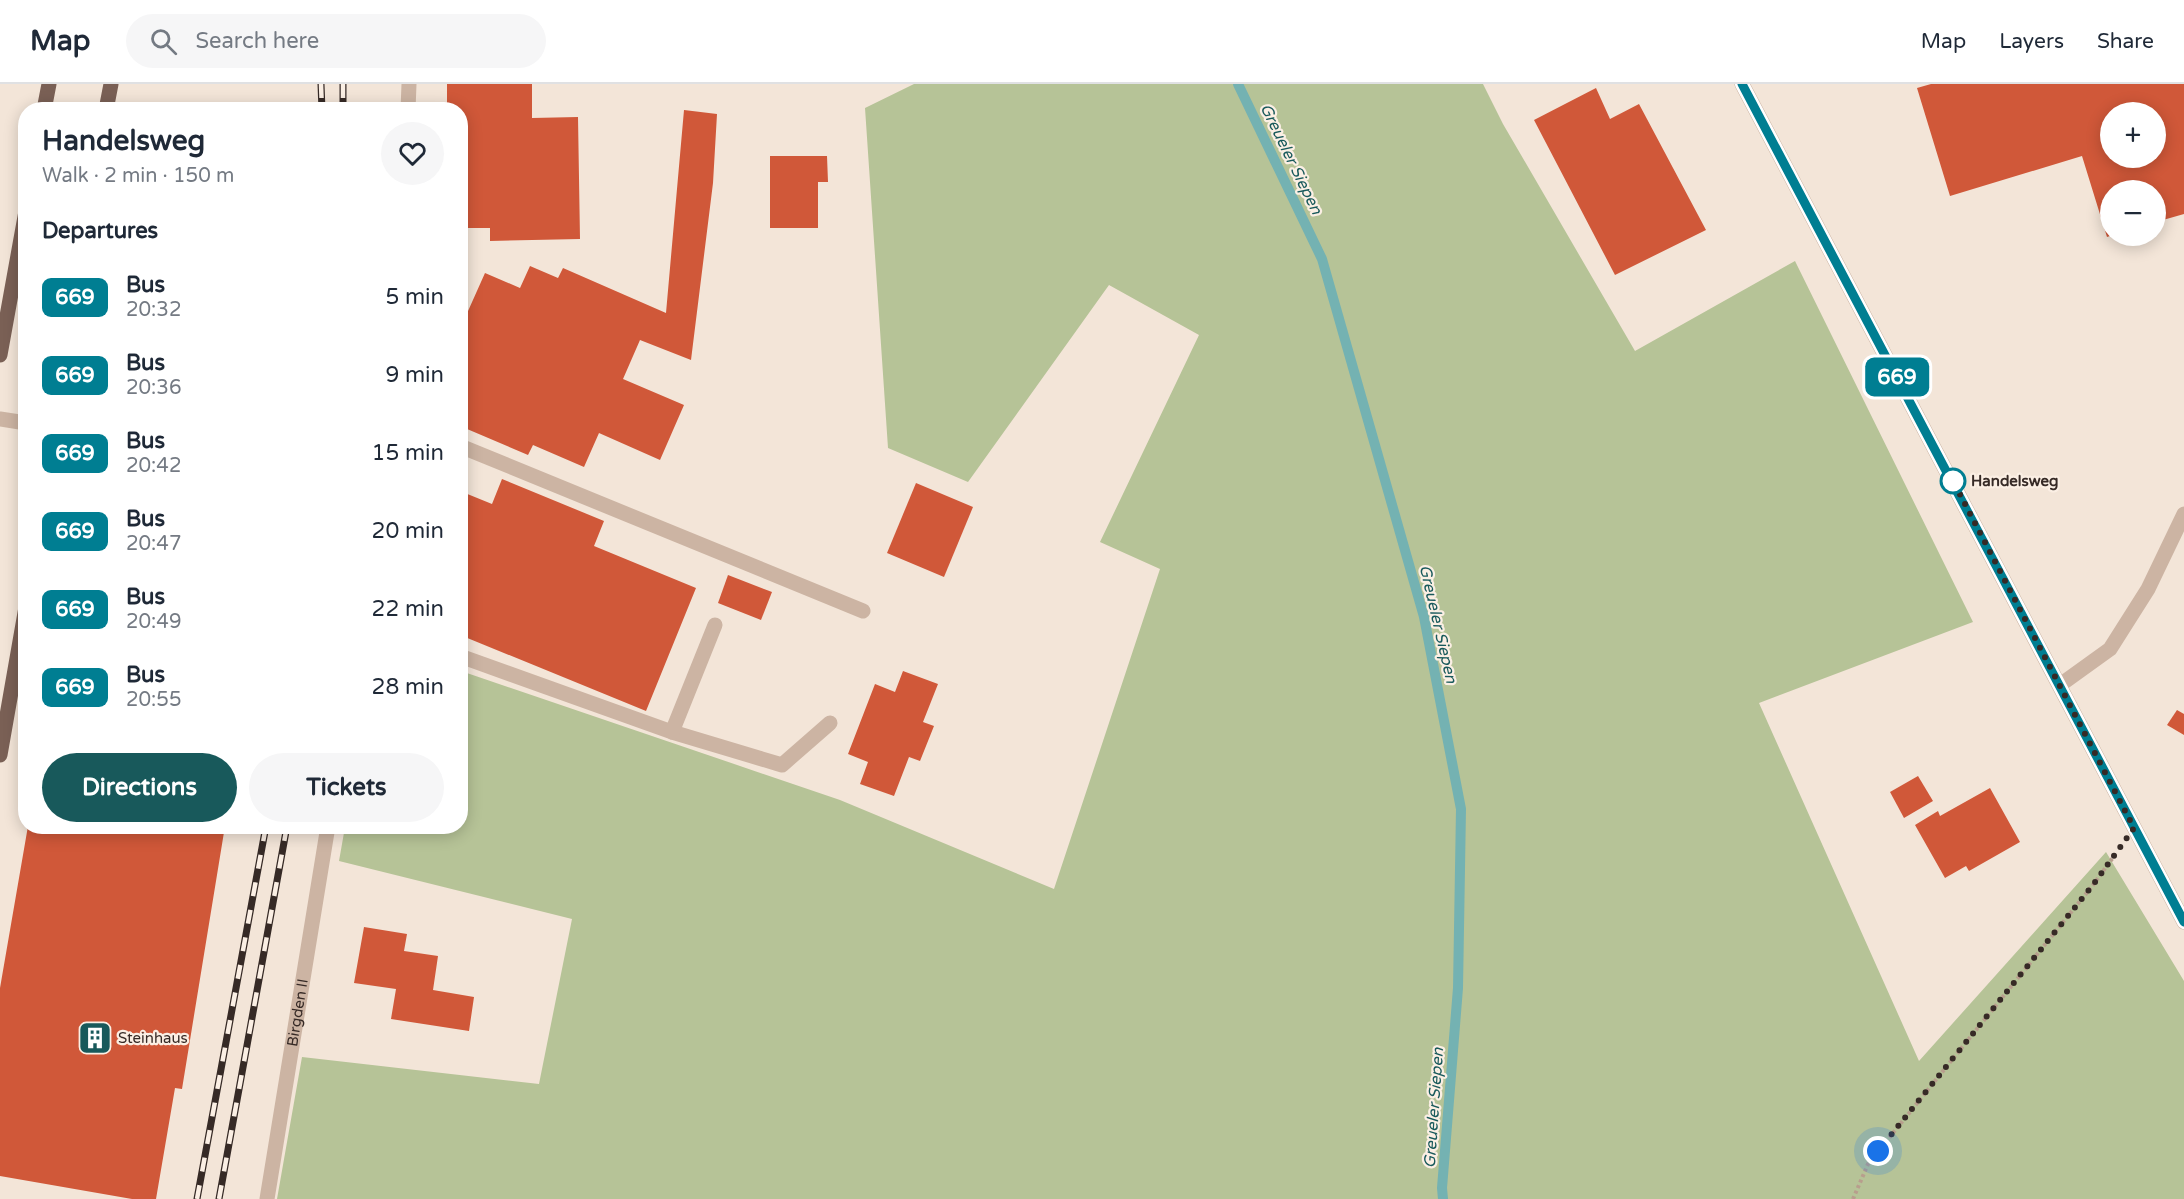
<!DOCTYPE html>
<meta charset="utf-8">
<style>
:root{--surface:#fff;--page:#f6f6f7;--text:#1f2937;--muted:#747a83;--line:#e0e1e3;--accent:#18595b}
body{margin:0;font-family:"Varela Round",sans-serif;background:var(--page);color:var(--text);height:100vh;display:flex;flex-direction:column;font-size:22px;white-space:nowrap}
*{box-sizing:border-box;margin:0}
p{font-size:20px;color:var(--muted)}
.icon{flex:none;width:33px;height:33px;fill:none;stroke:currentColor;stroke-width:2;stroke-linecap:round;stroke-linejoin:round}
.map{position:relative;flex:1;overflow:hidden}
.panel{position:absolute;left:18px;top:18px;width:450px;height:732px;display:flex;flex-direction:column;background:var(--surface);border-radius:24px;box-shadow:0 3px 15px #0003}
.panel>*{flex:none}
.badge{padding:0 12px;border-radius:9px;font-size:21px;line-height:39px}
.fabs{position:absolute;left:2100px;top:18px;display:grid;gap:12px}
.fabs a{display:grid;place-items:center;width:66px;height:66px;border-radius:50%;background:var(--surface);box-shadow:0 3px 15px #0003;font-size:30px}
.you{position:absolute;width:30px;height:30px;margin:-15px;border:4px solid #fff;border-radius:50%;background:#1a73e8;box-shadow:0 0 0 9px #1a73e833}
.map>.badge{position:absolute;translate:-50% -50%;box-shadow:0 0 0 3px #fff}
h2{padding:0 24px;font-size:22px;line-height:54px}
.round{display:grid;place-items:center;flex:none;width:63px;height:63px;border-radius:32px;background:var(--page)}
.headline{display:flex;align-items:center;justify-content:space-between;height:102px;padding:0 24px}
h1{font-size:28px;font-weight:700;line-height:45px}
.cta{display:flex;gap:12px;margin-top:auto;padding:12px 24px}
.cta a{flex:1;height:69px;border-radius:36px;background:var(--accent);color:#fff;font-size:24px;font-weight:700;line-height:69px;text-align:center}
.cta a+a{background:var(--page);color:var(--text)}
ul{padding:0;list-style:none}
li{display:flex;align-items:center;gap:18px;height:78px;padding:0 24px}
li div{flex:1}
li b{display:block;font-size:22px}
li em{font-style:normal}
li .badge{min-width:66px;font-weight:700;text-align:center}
header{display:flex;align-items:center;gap:36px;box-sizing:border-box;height:84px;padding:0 30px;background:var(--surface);border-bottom:2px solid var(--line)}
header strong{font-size:28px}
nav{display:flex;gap:33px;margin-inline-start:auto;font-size:21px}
.search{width:420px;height:54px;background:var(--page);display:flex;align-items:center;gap:15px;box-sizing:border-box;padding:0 21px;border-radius:33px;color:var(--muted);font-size:22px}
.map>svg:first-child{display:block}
.green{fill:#b6c397}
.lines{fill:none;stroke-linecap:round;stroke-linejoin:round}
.stream{stroke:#74b2b2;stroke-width:10}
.building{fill:#d05839;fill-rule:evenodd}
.path{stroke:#b89e8d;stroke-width:4;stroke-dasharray:3 3;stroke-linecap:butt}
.minor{stroke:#ccb4a3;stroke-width:15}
.major{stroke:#7a6055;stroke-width:15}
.rail-casing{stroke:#362a26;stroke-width:7}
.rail{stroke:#fbefe4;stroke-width:4.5;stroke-dasharray:14;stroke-linecap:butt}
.line-casing{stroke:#fff;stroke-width:14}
.line{stroke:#007e92;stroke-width:9}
.walk{stroke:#362a26;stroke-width:6;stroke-dasharray:0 10.8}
.stop-dot{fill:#fff;stroke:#007e92;stroke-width:3}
.labels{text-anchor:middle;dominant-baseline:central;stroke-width:4.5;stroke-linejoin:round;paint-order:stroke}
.stop-label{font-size:15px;font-weight:bold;fill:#362a26;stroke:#fbefe4;text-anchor:start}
.street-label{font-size:15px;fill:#362a26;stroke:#fbefe4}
.poi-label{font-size:15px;fill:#362a26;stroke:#fbefe4;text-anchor:start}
.water-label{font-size:16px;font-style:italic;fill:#18595b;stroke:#fbefe4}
</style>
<header>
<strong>Map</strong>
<div class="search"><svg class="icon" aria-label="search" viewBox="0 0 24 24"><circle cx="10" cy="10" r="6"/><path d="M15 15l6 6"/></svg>Search here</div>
<nav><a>Map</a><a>Layers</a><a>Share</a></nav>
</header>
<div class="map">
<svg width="2184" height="1115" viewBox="0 0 2184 1115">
<rect width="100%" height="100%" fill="#f3e5d8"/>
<!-- green -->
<path class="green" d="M 914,0 L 1483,0 L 1503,40 L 1635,267 L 1795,177 L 1973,538 L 1759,619 L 1919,977 L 2106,768 L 2184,897 L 2184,1115 L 277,1115 L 302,973 L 539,1000 L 572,835 L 339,777 L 345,743 L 460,742 L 461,587 L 840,716 L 1054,805 L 1160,485 L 1100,458 L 1199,251 L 1109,201 L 968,398 L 888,364 L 865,24 Z"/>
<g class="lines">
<!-- stream -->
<path class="stream" d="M 1238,0 L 1322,175 L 1424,533 L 1461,725 L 1458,904 L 1442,1104 L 1443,1115"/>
</g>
<!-- building -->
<g class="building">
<path d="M 447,0 L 532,0 L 532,34 L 578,33 L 580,155 L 490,157 L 490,144 L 460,144 L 460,26 L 447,26 Z"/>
<path d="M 1931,0 L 2184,0 L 2184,130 L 2156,138 L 2156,106 L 2110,106 L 2110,152 L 2107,153 L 2082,72 L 1950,112 L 1917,4 ZM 2110,28 L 2156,28 L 2156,74 L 2110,74 Z"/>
<path d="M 1596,4 L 1610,35 L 1639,20 L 1706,146 L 1615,191 L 1534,36 Z"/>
<path d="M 684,26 L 717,30 L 713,99 L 691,276 L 640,256 L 623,295 L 684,321 L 660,376 L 599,349 L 584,383 L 533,361 L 528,371 L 460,342 L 460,245 L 485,189 L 520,204 L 530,182 L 558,194 L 563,184 L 666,229 Z"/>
<path d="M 770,72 L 827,72 L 828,98 L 818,98 L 818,144 L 770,144 Z"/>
<path d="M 502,395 L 604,437 L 594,462 L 696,504 L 646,627 L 460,551 L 460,407 L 492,420 Z"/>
<path d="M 916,399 L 973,423 L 944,493 L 887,469 Z"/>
<path d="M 728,491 L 772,508 L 761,536 L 718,519 Z"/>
<path d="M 903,587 L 938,600 L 923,638 L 934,642 L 920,677 L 909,673 L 894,712 L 860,700 L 868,678 L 848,670 L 875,600 L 895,608 Z"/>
<path d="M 2177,626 L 2184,630 L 2184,651 L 2167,641 Z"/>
<path d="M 1918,692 L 1933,717 L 1904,734 L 1890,708 Z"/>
<path d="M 1990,704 L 2020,758 L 1969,787 L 1966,782 L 1945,794 L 1915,741 L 1938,727 L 1940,732 Z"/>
<path d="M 28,742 L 225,742 L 182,1005 L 175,1004 L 156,1115 L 132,1115 L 0,1092 L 0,904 Z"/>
<path d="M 364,843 L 407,850 L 404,867 L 438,872 L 433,906 L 474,913 L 469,947 L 391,935 L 396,905 L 354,899 Z"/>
</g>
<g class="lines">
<!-- path -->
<path class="path" d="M 1853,1115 L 1868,1080 L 2093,801 L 2117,768"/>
<!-- minor -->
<g class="minor">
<path d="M 1742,0 L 2184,838"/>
<path d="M 408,26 L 409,0"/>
<path d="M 0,335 L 26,339"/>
<path d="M 460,362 L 863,527"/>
<path d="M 460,572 L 672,648 L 782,681 L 830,639"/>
<path d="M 2060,601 L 2110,565 L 2148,505 L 2184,430"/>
<path d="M 672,648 L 715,541"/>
<path id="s1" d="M 267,1115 L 328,742"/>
</g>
<!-- major -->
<g class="major">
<path d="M 44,26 L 49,0"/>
<path d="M 106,26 L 111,0"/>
<path d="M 0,271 L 26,127"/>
<path d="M 0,671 L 26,523"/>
</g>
<!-- rail casing -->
<g class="rail-casing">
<g id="rail">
<path d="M 321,0 L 322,26"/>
<path d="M 343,0 L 343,26"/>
<path d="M 197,1115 L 266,742"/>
<path d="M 219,1115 L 287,742"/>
</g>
</g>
<!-- rail -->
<use href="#rail" class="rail"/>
</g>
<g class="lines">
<!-- line casing -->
<g class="line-casing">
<path id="line" d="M 1742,0 L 2184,838"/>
</g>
<!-- line -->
<use href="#line" class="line"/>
<!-- walk -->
<path class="walk" d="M 1878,1067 L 2093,801 L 2134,744 L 1953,397"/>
</g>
<!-- icons -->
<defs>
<g id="building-square" transform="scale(1.725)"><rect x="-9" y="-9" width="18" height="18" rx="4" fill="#18595b" stroke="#fbefe4"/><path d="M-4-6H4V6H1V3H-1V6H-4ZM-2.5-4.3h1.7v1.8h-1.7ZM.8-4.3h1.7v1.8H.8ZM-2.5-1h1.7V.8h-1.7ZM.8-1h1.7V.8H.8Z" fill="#fff"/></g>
</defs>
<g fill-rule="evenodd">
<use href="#building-square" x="95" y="954"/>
</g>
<!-- markers -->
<circle class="stop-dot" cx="1953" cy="397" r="12"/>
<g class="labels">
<!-- stop labels -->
<g class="stop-label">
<text x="1971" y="397">Handelsweg</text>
</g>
<!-- street labels -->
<g class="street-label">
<text stroke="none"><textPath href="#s1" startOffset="189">Birgden II</textPath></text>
</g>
<!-- poi labels -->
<g class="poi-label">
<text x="118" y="954">Steinhaus</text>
</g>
<!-- water labels -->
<g class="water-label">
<text transform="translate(1291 75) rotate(64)">Greueler Siepen</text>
<text transform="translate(1438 540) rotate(77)">Greueler Siepen</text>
<text transform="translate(1434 1024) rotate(-86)">Greueler Siepen</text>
</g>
</g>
</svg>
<div class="fabs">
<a>+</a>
<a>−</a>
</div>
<div class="you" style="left:1878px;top:1067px"></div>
<b class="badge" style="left:1897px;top:293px;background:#007e92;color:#fff">669</b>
<section class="panel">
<div class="headline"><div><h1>Handelsweg</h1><p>Walk · 2 min · 150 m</p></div><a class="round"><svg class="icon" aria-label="heart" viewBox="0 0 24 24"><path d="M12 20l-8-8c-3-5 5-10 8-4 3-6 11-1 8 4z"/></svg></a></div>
<h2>Departures</h2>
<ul>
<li><span class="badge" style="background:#007e92;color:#fff">669</span><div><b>Bus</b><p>20:32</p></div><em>5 min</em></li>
<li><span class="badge" style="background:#007e92;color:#fff">669</span><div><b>Bus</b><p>20:36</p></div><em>9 min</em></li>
<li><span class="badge" style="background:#007e92;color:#fff">669</span><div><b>Bus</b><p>20:42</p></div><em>15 min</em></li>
<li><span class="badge" style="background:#007e92;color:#fff">669</span><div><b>Bus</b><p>20:47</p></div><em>20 min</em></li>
<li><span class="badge" style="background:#007e92;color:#fff">669</span><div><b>Bus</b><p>20:49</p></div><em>22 min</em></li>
<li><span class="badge" style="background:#007e92;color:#fff">669</span><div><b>Bus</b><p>20:55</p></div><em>28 min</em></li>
</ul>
<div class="cta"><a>Directions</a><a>Tickets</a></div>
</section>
</div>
